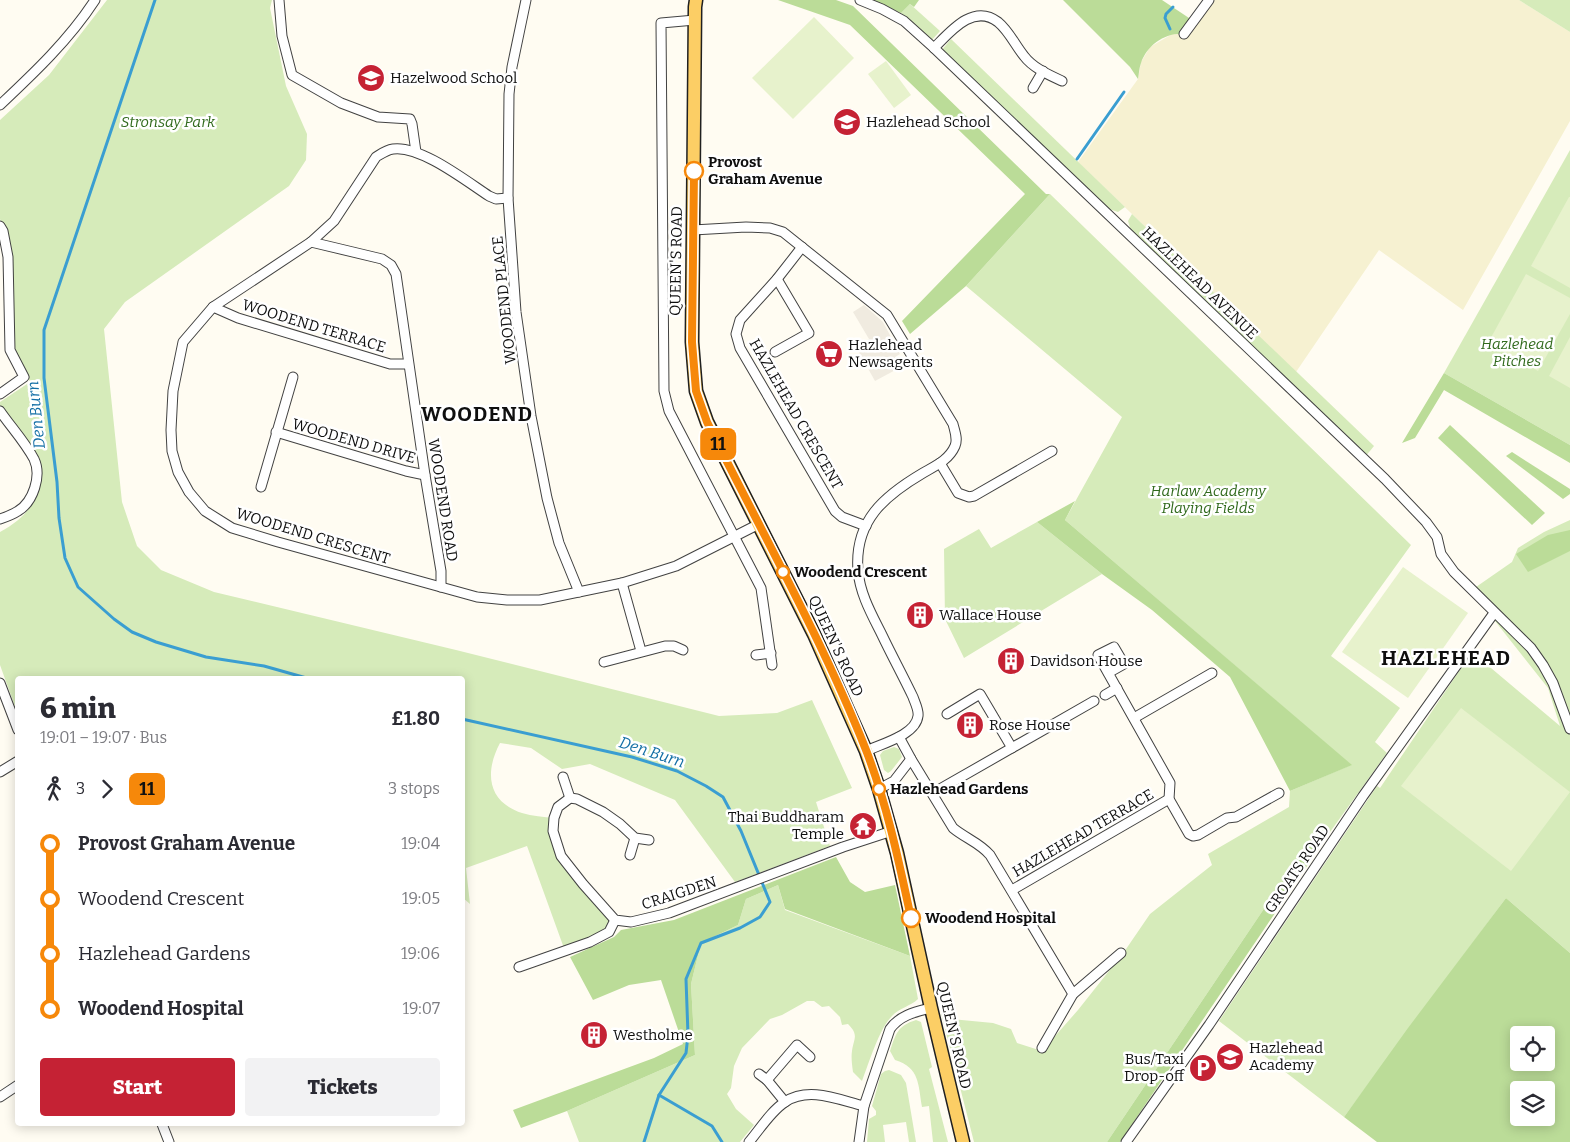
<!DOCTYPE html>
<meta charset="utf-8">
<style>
:root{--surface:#fff;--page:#f2f2f3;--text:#2b2b33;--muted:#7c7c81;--accent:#c52234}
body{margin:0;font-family:Bitter,serif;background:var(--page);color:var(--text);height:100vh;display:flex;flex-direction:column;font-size:19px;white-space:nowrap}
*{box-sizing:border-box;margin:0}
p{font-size:16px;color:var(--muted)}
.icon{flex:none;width:28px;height:28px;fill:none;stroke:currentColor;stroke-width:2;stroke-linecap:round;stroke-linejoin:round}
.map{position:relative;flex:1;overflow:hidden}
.details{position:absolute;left:15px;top:676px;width:450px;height:450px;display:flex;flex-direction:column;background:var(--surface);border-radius:5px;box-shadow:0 2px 12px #0003}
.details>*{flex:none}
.badge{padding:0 10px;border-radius:8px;font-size:18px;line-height:32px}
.tools{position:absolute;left:1510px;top:1026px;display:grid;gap:10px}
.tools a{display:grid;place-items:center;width:45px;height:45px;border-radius:5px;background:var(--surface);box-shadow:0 2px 12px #0003;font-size:25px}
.map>.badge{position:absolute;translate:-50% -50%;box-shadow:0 0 0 2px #fff}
.legs{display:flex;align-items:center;gap:8px;height:55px;padding:0 25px;font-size:16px}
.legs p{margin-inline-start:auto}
.head{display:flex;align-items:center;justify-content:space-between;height:85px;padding:0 25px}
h1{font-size:28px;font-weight:800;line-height:38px}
.cta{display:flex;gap:10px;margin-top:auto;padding:10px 25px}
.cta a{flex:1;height:58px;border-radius:5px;background:var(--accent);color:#fff;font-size:20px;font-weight:800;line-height:58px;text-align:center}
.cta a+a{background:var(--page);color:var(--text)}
ul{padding:0 25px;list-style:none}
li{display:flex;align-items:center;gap:18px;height:55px;font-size:19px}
li i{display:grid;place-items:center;width:8px;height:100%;margin:0 6px;background:currentColor}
li i::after{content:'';width:12px;height:12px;margin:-6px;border:4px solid;border-radius:50%;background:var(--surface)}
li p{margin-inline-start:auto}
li:first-child i{background:linear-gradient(#0000 50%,currentColor 0)}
li:last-child i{background:linear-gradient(currentColor 50%,#0000 0)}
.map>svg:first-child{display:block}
.farmland{fill:#f6f1d1}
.green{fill:#d6ebba}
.forest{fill:#bbdc98;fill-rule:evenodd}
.pitch{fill:#e7f2cc}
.plaza{fill:#f0ebe0}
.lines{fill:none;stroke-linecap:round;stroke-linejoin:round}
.stream{stroke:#3a9ed1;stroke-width:3}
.minor-casing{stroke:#424242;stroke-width:11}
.primary-casing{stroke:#202020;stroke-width:15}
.minor{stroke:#fff;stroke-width:9}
.primary{stroke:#fcce65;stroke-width:12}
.line-1-casing{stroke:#fff;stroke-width:11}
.line-1{stroke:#f6880a;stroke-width:8}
.stop-1-dot{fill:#fff;stroke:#f6880a;stroke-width:2.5}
.labels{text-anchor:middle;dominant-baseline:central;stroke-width:5;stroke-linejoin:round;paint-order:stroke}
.poi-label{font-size:15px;fill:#0f0f0f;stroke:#fff;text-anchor:start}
.park-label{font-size:15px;font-style:italic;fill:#316a1d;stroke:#fff}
.stop-label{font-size:15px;font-weight:bold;fill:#0f0f0f;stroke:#fff;text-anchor:start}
.street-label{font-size:15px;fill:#0f0f0f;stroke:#fff}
.water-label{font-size:16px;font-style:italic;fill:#146fa6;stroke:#fff}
.district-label{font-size:20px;font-weight:bold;letter-spacing:1px;fill:#0f0f0f;stroke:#fff}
</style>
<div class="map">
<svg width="1570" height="1142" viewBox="0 0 1570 1142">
<rect width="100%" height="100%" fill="#fffcf2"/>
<!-- farmland -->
<path class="farmland" d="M 1212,0 L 1519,0 L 1570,32 L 1570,121 L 1463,310 L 1379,250 L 1296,372 L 1078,162 L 1138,79 L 1141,62 L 1150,47 L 1174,33 L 1188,36 Z"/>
<!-- green -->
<g class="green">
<path d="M 107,0 L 272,0 L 270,8 L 286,86 L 307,134 L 306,160 L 289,186 L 125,302 L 104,329 L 122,502 L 137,546 L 161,570 L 214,592 L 456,650 L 719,716 L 777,713 L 812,700 L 852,788 L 816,802 L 830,846 L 735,882 L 675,800 L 590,764 L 562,769 L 531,748 L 500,743 C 484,773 488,802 522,813 C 532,816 544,817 554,818 L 561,856 L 615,920 L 609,932 L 565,951 L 527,846 L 466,868 L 470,904 L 463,898 L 462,679 L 18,679 L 17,712 L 0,665 L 0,532 C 25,518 35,506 40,477 L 0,408 L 0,402 L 30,382 L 14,348 L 14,305 L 11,248 L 0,219 L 0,120 L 49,75 Z"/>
<path d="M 1519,0 L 1570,0 L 1570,32 Z"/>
<path d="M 910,4 L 940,31 L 931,41 L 901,13 Z"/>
<path d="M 951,39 L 1125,207 L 1118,212 L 1109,209 L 941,51 Z"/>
<path d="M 1570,150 L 1570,445 L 1444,373 Z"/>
<path d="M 1050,194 L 1411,545 L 1331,656 L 1400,708 L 1375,742 L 1387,753 L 1330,832 L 1319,827 L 1107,1142 L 974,1142 L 941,1013 L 951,1019 L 993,1023 L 1011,1029 L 1017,1043 L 1042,1051 L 1078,1010 L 1124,952 L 1150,914 L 1212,865 L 1208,854 L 1289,807 L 1290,791 L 1351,765 L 1065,520 L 1122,417 L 966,286 Z"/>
<path d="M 1132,214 L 1374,446 L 1365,457 L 1131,231 L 1128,221 Z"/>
<path d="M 1570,520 L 1570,953 L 1506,898 L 1344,1117 L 1219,1021 L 1377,786 L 1380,788 L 1472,652 L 1560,726 L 1548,688 L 1495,621 L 1476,587 L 1512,562 L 1518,548 L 1544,532 Z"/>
<path d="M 1037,522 L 1102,574 L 964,658 L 945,619 L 944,549 L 979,529 L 991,548 Z"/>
<path d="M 894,747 L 899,749 L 902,757 L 891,771 L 888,773 L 884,770 L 880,755 L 883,751 Z"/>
<path d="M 778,885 L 785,910 L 910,956 L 918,999 C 911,1006 899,1008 892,1016 C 879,1029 869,1063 862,1081 L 853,1072 C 852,1065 851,1057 852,1051 C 854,1038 859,1035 848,1024 L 842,1025 L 840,1017 L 829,1006 L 822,1007 L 814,1001 L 807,1001 L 782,1015 L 770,1019 L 742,1048 L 734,1066 L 731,1088 L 727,1094 L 736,1109 L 754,1125 L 740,1142 L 579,1142 L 567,1111 L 695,1055 L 691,984 L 701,943 L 738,925 L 746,899 Z"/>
<path d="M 916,1020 L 921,1022 L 932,1067 L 929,1069 L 948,1142 L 933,1142 L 929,1106 L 922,1107 C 918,1084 920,1068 895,1060 L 890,1051 C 896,1034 897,1026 916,1020 Z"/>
<path d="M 889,1070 L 901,1075 L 906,1083 L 916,1142 L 909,1142 L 906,1122 L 883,1125 L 885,1142 L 867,1142 L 869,1119 L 876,1115 L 876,1111 L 872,1106 L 881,1074 L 885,1071 Z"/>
</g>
<!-- forest -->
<g class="forest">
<path d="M 778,0 L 836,0 L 853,6 L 1046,194 L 1050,194 L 966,286 L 910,334 L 902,321 L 1025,194 L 850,25 Z"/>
<path d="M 867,0 L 919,0 L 914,7 L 910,4 L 901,13 L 883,5 Z"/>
<path d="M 1063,0 L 1162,0 L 1192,20 L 1184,34 C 1166,32 1147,45 1141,63 C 1139,68 1139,74 1138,79 L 1130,67 Z"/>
<path d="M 1444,373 L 1570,445 L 1570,463 L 1444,390 L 1415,438 L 1402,443 Z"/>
<path d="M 1450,425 L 1545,513 L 1532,525 L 1438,438 Z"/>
<path d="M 1512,452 L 1570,489 L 1570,494 L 1563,499 L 1506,456 Z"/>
<path d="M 1075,501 L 1065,520 L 1352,765 L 1290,791 L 1230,677 L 1152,610 L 1102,574 L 1037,522 Z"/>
<path d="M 1570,530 L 1570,551 L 1528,572 L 1516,554 L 1548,535 Z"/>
<path d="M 1319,827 L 1330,832 L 1120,1142 L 1107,1142 Z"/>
<path d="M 836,857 L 850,882 L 865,892 L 895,885 L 910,956 L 785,909 L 778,885 L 746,899 L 738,925 L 701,943 L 691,984 L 695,1055 L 567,1111 L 521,1128 L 513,1110 L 654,1058 L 683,1044 L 661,980 L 629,985 L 593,1000 L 570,957 L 614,937 L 621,930 L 674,920 Z"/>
<path d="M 1506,898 L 1570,953 L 1570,1142 L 1377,1142 L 1344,1117 L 1408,1028 ZM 1519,1035 L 1546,1035 L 1546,1062 L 1519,1062 ZM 1519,1090 L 1546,1090 L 1546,1118 L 1519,1118 Z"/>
</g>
<!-- pitch -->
<g class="pitch">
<path d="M 814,17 L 854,58 L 793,119 L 752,78 Z"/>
<path d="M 886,61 L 911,95 L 894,108 L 868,74 Z"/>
<path d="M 1569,197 L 1570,197 L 1570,288 L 1531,266 Z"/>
<path d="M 1526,274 L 1570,298 L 1570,314 L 1538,371 L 1488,343 Z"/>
<path d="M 1570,337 L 1570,388 L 1549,376 Z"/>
<path d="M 1403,567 L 1468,613 L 1408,698 L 1342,652 Z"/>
<path d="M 1461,708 L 1570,792 L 1511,871 L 1401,786 Z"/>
</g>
<!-- plaza -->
<path class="plaza" d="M 864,305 L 883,322 L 900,354 L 895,357 L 901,367 L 875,381 L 856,347 L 869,339 L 853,312 Z"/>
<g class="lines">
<!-- stream -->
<g class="stream">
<path d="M 155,0 L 44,330 L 44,378 L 57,482 L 59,518 L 65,558 L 78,587 L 114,619 L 132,632 L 156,642 L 206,657 L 264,666 L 310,679"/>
<path d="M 1170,29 L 1165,18 L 1166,14 L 1173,7"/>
<path d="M 1077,159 L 1124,92"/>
<path d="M 462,719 L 632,757 L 677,771 L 706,786 L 723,797 L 741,831 L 770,902 L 760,917 L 740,928 L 701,943 L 686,979 L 688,1035 L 686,1053 L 659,1095 L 644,1142"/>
<path d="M 659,1095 L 712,1126 L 722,1142"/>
</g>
<!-- minor casing -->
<g class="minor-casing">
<g id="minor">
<path d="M 279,0 L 282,36 L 292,75 L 341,103 L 378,117 L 410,119 L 412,124 L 416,152"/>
<path d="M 526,0 L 512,67 L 509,94 L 508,198 L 516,312 L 531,416 L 547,498 L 559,543 L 579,592"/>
<path d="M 860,0 L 882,9 L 904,21 L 934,48 L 1385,479 L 1426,522 L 1437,537 L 1441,554 L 1454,572 L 1531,648 L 1543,665 L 1553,683 L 1570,729"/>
<path d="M 695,20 L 661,23 L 664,391 L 669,411 L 761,588 L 772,665"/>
<path d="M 1184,34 L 1209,0"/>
<path d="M 934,48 C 950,32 973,3 998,22 C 1009,31 1015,45 1024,56 C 1033,68 1049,75 1062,81"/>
<path d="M 1033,88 L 1043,71"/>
<path d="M 0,105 C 34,73 69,40 95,0"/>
<path d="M 508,198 L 496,199 L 489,196 C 466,181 420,145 393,149 C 386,150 381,154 376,157 L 334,221 L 311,242 L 213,307 L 183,342 L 173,391 L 171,430 L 172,451 L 178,472 L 189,492 L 205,511 L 232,528 L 278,542 L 477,597 L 507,600 L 540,600 L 622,583 L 676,566 L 759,524"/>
<path d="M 0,226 L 3,231 L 8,257 L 10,350 L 24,377 L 0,394"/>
<path d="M 693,230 L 746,227 L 770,228 L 783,232 L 887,315 L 953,424 C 955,432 958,439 955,446 C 949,460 935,466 923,473 C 884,496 854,521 858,571 C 860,594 872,615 882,635 C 892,656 903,676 913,697 C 915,703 919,710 918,716 C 916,735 881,744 866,751"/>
<path d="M 311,242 L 382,259 L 391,265 L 396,274 L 425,475 L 441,571 L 441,587"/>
<path d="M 802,247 L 777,279 L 740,320 L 736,334 L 740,348 L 835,511 L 842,517 L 866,526"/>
<path d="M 213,307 L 238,318 L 390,364 L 408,364"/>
<path d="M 775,352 L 809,333 L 777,279"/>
<path d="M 0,411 C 11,427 25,442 34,459 C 42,476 33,502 18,511 C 12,515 6,517 0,519"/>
<path d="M 276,432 L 406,471 L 425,475"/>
<path d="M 940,463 L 958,493 L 969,497 L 974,496 L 1052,451"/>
<path d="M 261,487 L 293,377"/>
<path d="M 622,583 L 641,651"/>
<path d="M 756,655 L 771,653"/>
<path d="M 604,662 L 665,646 L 674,646 L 683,650"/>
<path d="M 1108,673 L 1124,664 L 1114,647 L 1098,655 L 1170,783 L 1169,799 L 1189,834 L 1193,836 L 1198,835 L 1227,818 L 1236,817 L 1279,793"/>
<path d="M 0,683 L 18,730"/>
<path d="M 1105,695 L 1117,688"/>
<path d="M 947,714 L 980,694 L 1012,748"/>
<path d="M 1134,718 L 1212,673"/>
<path d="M 899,737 L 911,759 L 953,828 C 965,838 980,843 990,855 L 1073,994"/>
<path d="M 0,772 L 18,761"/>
<path d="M 563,777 L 570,798"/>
<path d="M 879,789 L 894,781 L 911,759"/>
<path d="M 933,793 L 1094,701"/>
<path d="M 649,840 L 635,838 L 620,824 L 603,812 L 577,799 L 570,798 L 558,807 L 554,818 L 553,831 L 561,856 L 583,884 L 615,920 L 631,922 L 669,913 L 843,847 L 892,831"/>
<path d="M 630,855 L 635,838"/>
<path d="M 1012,890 L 1169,799"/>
<path d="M 519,967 L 590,942 L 609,932 L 615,920"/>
<path d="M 1042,1048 L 1073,994 L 1121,953"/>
<path d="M 759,1074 L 767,1080 L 785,1102"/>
<path d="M 767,1080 L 797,1045 L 810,1057"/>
<path d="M 0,1097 L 18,1085"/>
<path d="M 162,1124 L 169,1142"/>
<path d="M 749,1142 C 760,1129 771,1111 785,1102 C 809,1086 839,1100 864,1106"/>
<path d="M 859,1142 L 864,1106 L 890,1029 C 900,1015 915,1012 931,1008"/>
<path d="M 1126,1142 L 1209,1025 L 1363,796 L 1494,613"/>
</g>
</g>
<!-- primary casing -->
<g class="primary-casing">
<path id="primary" d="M 696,0 L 695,7 L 692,342 L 696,391 L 707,422 L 814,634 L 866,751 L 879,789 L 897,853 L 931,1008 L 963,1142"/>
</g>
<!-- minor -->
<use href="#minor" class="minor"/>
<!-- primary -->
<use href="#primary" class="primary"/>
</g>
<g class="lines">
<!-- line-1 casing -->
<g class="line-1-casing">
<path id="line-1" d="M 694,171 L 692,342 L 696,391 L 707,422 C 761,531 821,637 866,750 C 887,804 899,862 911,918"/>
</g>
<!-- line-1 -->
<use href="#line-1" class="line-1"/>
</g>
<!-- icons -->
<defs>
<g id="school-disc" transform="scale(1.4375)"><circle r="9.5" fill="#c52234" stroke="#fff"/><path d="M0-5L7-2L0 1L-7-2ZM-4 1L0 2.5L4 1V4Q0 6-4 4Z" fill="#fff"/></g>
<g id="supermarket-disc" transform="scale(1.4375)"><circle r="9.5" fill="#c52234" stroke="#fff"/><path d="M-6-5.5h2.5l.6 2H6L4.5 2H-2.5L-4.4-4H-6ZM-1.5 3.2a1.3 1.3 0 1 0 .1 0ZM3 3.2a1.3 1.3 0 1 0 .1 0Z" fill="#fff"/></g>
<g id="building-disc" transform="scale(1.4375)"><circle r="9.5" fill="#c52234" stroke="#fff"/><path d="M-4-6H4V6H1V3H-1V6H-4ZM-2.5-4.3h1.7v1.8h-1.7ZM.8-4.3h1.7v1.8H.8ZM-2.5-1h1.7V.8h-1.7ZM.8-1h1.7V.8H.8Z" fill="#fff"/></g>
<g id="temple-disc" transform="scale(1.4375)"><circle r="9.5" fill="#c52234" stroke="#fff"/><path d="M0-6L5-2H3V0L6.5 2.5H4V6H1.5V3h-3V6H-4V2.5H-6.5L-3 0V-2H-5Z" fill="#fff"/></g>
<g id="parking-disc" transform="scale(1.4375)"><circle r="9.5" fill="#c52234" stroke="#fff"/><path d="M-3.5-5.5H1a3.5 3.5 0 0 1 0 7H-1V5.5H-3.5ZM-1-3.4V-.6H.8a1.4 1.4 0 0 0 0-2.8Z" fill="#fff"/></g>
</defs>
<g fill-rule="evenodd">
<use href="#school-disc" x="371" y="78"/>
<use href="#school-disc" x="847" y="122"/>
<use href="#supermarket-disc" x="829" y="354"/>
<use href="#building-disc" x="920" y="615"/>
<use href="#building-disc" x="1011" y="661"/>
<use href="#building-disc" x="970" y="725"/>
<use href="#temple-disc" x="863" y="826"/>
<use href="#building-disc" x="594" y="1035"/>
<use href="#school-disc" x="1230" y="1057"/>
<use href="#parking-disc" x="1203" y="1068"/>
</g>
<!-- markers -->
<g class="stop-1-dot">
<circle cx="694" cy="171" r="9"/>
<circle cx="783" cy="572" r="6"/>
<circle cx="879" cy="789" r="6"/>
<circle cx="911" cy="918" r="9"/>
</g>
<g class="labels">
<!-- poi labels -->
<g class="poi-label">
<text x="390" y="78">Hazelwood School</text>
<text x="866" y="122">Hazlehead School</text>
<text x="848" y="345">Hazlehead<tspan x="848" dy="17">Newsagents</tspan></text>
<text x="939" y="615">Wallace House</text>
<text x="1030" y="661">Davidson House</text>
<text x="989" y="725">Rose House</text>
<text x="844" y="817" text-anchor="end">Thai Buddharam<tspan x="844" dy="17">Temple</tspan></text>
<text x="613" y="1035">Westholme</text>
<text x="1249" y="1048">Hazlehead<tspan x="1249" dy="17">Academy</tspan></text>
<text x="1184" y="1059" text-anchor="end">Bus/Taxi<tspan x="1184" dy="17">Drop-off</tspan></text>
</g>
<!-- park labels -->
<g class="park-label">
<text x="168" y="122">Stronsay Park</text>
<text x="1517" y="344">Hazlehead<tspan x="1517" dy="17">Pitches</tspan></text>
<text x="1208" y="491">Harlaw Academy<tspan x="1208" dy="17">Playing Fields</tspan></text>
</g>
<!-- stop labels -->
<g class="stop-label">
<text x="708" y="162">Provost<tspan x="708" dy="17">Graham Avenue</tspan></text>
<text x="794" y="572">Woodend Crescent</text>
<text x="890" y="789">Hazlehead Gardens</text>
<text x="925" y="918">Woodend Hospital</text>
</g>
<!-- street labels -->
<g class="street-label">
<text transform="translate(676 261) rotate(-89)">QUEEN'S ROAD</text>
<text transform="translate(1200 283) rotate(44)">HAZLEHEAD AVENUE</text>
<text transform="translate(504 300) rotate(-96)">WOODEND PLACE</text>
<text transform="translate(314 326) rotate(17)">WOODEND TERRACE</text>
<text transform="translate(796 414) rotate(60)">HAZLEHEAD CRESCENT</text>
<text transform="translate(354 441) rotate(16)">WOODEND DRIVE</text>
<text transform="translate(443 500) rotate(81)">WOODEND ROAD</text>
<text transform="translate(313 536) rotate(17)">WOODEND CRESCENT</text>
<text transform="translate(836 646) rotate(65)">QUEEN'S ROAD</text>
<text transform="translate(1083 833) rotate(-30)">HAZLEHEAD TERRACE</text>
<text transform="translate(1297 869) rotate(-56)">GROATS ROAD</text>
<text transform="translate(679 893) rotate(-18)">CRAIGDEN</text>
<text transform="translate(954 1035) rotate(77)">QUEEN'S ROAD</text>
</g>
<!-- water labels -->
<g class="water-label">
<text transform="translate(36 415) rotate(-96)">Den Burn</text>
<text transform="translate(652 752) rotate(18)">Den Burn</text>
</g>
<!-- district labels -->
<g class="district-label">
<text x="477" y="414">WOODEND</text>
<text x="1446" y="658">HAZLEHEAD</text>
</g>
</g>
</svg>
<div class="tools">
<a><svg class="icon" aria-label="locate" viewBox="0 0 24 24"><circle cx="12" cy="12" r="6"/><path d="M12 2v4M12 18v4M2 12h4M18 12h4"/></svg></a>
<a><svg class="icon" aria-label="layers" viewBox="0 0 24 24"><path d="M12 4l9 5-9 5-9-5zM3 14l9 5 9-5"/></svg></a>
</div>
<b class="badge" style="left:718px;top:444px;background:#f6880a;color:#111">11</b>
<section class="details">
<div class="head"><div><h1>6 min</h1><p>19:01 – 19:07 · Bus</p></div><b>£1.80</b></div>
<div class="legs"><svg class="icon" aria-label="walk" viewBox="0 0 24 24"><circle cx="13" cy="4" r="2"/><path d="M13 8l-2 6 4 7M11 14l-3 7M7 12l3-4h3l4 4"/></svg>3<svg class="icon" aria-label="forward" viewBox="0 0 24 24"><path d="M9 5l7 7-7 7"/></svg><b class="badge" style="background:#f6880a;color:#111">11</b><p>3 stops</p></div>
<ul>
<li><i style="color:#f6880a"></i><b>Provost Graham Avenue</b><p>19:04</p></li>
<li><i style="color:#f6880a"></i><span>Woodend Crescent</span><p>19:05</p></li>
<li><i style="color:#f6880a"></i><span>Hazlehead Gardens</span><p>19:06</p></li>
<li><i style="color:#f6880a"></i><b>Woodend Hospital</b><p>19:07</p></li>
</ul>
<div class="cta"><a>Start</a><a>Tickets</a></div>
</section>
</div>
